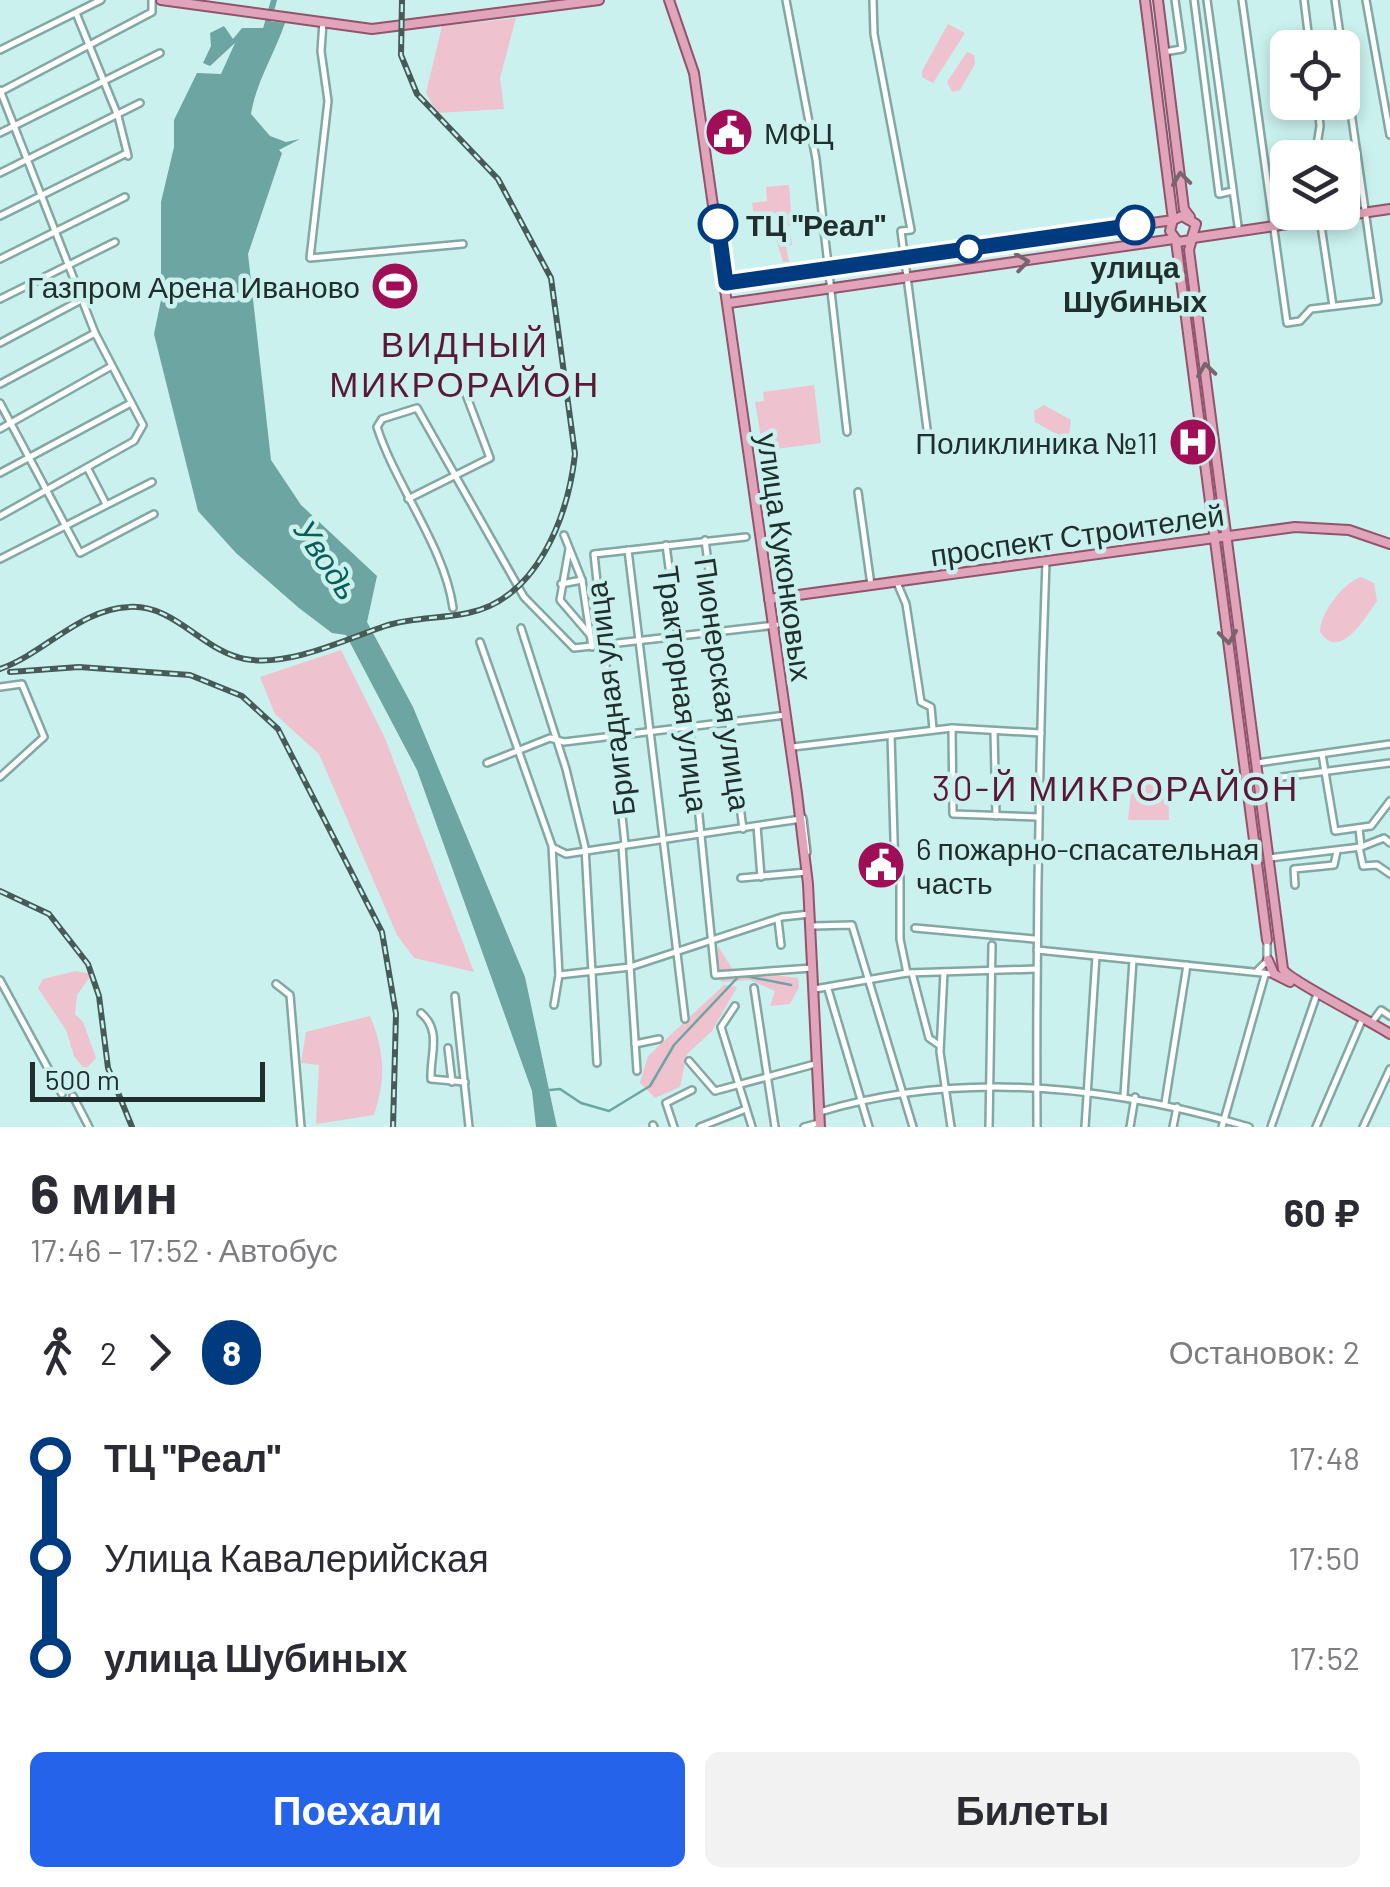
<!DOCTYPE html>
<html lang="ru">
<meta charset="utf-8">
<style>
:root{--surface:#fff;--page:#f2f2f3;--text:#2b2b33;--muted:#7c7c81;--accent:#2563eb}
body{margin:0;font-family:Barlow,sans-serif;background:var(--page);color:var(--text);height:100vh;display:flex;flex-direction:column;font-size:38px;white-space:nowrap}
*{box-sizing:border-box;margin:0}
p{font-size:32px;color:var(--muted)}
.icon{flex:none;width:55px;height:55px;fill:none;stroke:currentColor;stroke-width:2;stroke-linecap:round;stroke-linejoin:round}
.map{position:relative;height:1127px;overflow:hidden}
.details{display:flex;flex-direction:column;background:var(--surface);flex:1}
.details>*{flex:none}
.badge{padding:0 20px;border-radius:32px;font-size:35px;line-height:65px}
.fabs{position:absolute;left:1270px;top:30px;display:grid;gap:20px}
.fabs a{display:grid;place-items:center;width:90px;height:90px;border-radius:15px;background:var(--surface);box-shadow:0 5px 15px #0003;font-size:50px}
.scale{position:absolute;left:30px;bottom:25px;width:235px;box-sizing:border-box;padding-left:10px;border:5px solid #202f2d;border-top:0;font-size:28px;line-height:35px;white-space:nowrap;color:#202f2d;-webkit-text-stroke:8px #caf1ed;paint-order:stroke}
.map>.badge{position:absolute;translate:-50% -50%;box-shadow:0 0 0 5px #fff}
.legs{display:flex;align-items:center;gap:15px;height:110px;padding:0 30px;font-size:32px}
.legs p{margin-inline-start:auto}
.summary{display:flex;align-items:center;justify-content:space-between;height:170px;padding:0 30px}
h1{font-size:55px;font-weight:700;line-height:75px}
.button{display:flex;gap:20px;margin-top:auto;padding:20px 30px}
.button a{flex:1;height:115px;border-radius:15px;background:var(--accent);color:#fff;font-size:40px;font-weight:700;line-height:115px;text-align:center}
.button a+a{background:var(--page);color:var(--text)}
ul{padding:0 30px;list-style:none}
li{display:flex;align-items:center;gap:35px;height:100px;font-size:38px}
li i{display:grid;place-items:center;width:15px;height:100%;margin:0 12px;background:currentColor}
li i::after{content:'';width:25px;height:25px;margin:-12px;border:8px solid;border-radius:50%;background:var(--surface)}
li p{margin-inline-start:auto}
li:first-child i{background:linear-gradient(#0000 50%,currentColor 0)}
li:last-child i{background:linear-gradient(currentColor 50%,#0000 0)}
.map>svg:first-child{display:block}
.green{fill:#efc2cf}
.water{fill:#6ca5a1}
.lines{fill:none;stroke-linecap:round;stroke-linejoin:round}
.stream{stroke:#6ca5a1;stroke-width:2.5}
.river{stroke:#6ca5a1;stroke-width:6}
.minor-casing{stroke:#83a8a4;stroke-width:10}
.major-casing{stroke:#90546b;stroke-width:12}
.minor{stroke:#fff;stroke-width:5}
.major{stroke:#e1a4bb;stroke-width:8}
.rail-casing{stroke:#465a58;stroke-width:6}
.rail{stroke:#caf1ed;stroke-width:2.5;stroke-dasharray:8;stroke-linecap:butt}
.oneway{stroke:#77646d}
.line-1-casing{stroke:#fff;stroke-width:22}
.line-1{stroke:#003b80;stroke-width:15}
.stop-1-dot{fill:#fff;stroke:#003b80;stroke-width:5}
.labels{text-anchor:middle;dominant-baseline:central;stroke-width:9;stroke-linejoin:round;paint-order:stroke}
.poi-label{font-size:30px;fill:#202f2d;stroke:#caf1ed;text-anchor:start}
.stop-label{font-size:30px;font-weight:bold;fill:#202f2d;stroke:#caf1ed;text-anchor:start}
.street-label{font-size:30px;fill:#202f2d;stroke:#caf1ed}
.water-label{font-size:32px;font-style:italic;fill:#095e59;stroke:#caf1ed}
.quarter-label{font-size:35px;letter-spacing:2.5px;fill:#5a1834;stroke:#caf1ed}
</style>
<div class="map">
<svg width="1390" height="1127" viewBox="0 0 1390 1127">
<rect width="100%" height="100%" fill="#caf1ed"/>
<!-- green -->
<g class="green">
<path d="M 516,18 L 500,78 L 504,109 L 437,113 L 426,93 L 442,26 Z"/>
<path d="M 948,24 L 965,33 L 933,83 L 922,77 L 922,71 Z"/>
<path d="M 967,52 L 974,55 L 975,64 L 960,90 L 952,92 L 947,82 Z"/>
<path d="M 789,185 L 792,225 L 782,228 L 783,236 L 791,236 L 792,245 L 786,246 L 789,262 L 783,262 L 776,239 L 756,227 L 752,203 L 767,201 L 766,187 Z"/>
<path d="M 814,385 L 821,443 L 776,449 L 774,439 L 761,438 L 755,402 L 764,401 L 763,392 Z"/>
<path d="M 1044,405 L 1071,420 L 1069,435 L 1060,436 L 1035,422 L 1034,411 Z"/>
<path d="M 1361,577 L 1374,583 L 1377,601 C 1365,618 1340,662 1320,632 C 1320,613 1343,583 1361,577 Z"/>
<path d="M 341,650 L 385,738 L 474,972 L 414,958 L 397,935 L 319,754 L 275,714 L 260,677 Z"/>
<path d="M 1168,779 L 1169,820 L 1128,820 L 1132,783 Z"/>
<path d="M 718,946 L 733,970 L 798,978 L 799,987 L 790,1004 L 770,1006 L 775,991 L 750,980 L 722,982 L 718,978 Z"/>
<path d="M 76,971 L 92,974 L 77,995 L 75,1014 L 83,1022 L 96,1058 L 85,1070 L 74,1056 L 66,1030 L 38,988 L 43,979 Z"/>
<path d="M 724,985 L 737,987 L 712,1031 L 687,1054 L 680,1087 L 655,1098 L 640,1083 L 648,1056 Z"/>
<path d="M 370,1016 C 385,1052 386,1079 374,1115 L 316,1124 L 319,1065 L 301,1063 L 306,1032 Z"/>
</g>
<!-- water -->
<path class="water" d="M 267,21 L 285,23 C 274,55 256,82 251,114 L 270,136 L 286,142 L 300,139 L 279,150 L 282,153 L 248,254 L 271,460 L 301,505 L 377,576 L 367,622 L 413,707 L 525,977 L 557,1127 L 536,1127 L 532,1091 L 417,770 L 346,635 L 332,633 L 299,608 L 236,553 L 198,511 L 154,334 L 161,300 L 161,202 L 174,147 L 174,120 L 197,73 L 221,74 L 235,43 L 210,66 L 203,63 L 211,46 L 210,33 L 224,26 L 233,39 L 242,28 L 264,28 Z"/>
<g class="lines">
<!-- stream -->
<path class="stream" d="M 550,1090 L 560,1089 L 581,1103 L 609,1111 L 650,1086 L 674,1045 L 740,975 L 791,985"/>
<!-- river -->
<path class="river" d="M 266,29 L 274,0"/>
<!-- minor casing -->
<g class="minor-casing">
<g id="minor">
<path d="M 786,0 L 816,159 L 847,432"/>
<path d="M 873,0 L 874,34 L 911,230 L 901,231 L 927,429"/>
<path d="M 1194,0 L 1219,194 L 1233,191"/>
<path d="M 1207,0 L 1238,226"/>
<path d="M 1242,0 L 1287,323 L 1300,321 L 1311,309 L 1378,301 L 1335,0"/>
<path d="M 1304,0 L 1310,48"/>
<path d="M 1366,0 L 1390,135"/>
<path d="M 76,13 L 118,116 L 128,156"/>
<path d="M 323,22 L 321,51 L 328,101 L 310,258 L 463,244"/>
<path d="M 1309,36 L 1325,35"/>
<path d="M 0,50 L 101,0"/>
<path d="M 1164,52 L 1182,49 L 1175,0"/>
<path d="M 0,90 L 95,333 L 143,425 L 134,441 L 0,516"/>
<path d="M 2,91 L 152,12 L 152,0"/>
<path d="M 0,133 L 160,53"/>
<path d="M 1315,158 L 1320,126 L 1318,102"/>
<path d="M 0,173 L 140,103"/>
<path d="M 1319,212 L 1333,306"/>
<path d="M 0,216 L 127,153"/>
<path d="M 0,259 L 125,197"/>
<path d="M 0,299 L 115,242"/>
<path d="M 0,343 L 111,284"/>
<path d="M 0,384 L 95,333"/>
<path d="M 0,403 L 80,553 L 154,514"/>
<path d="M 0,429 L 110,367"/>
<path d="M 88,469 L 106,504"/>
<path d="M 0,473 L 129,404"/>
<path d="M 858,492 L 871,585"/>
<path d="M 408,499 L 490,458 L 464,389"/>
<path d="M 564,535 L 582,580 L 592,647"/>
<path d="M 705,540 L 743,829"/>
<path d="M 666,545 L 690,726 L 715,975 L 812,968"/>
<path d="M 569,549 L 560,600 L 590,635"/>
<path d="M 628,550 L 685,1019"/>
<path d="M 0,559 L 152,482"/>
<path d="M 561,584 L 582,580"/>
<path d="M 898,585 L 906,604 L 921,702 L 931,707 L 933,729"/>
<path d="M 453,608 C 445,548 396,486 377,427 L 382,419 L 417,408 L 524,597 L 574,648 L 776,625"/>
<path d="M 521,628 L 566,769 L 585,847 L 597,1063"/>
<path d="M 480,642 L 552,846 L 559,975 L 554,1005"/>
<path d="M 0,687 L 22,684 L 44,737 L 0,777"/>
<path d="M 952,728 L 953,814 L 1038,817"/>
<path d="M 994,731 L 996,816"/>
<path d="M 891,735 L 895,873 L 900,877 L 900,939 L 907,973"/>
<path d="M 793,747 L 952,728 L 1041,733"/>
<path d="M 1322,754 L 1335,831 L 1371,826 L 1390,801"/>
<path d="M 487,763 L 550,738 L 564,742 L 786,715"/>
<path d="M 1257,763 L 1390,744"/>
<path d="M 1282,777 L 1390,763"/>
<path d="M 803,818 L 807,852"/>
<path d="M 757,826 L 761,877"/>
<path d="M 1359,828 L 1361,847"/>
<path d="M 625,844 L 594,554 L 746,537"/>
<path d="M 622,845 L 637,1071"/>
<path d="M 1359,847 L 1363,866 L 1377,865 L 1390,874"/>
<path d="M 554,848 L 566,854 L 801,819"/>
<path d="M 1269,858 L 1361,847 L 1384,838 L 1390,843"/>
<path d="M 741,878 L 807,872"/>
<path d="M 1295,885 L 1294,869 L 1334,865 L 1337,851"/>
<path d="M 778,920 L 781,945"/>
<path d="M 813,926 L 852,925 L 913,1127"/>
<path d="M 915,928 L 1034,939"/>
<path d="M 1037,950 L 1273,974"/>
<path d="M 1257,971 L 1267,961 L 1267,940"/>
<path d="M 944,972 L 940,1052 L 951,1127"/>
<path d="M 912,973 L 929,1038 L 939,1045"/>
<path d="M 559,975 L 630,967 L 782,917 L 810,914"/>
<path d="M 0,980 L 62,1094"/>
<path d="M 276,984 L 290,995 L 301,1127"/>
<path d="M 754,988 L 775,1127"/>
<path d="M 815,989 L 907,973 L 1037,969"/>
<path d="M 828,989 L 869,1127"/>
<path d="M 455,996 L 469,1127"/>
<path d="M 735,1006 L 721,1027 L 752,1127"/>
<path d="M 421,1013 C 442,1031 430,1054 431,1079 L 465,1082"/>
<path d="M 1372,1022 L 1381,1010 L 1390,1016"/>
<path d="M 635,1044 L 659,1039"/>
<path d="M 448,1048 L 452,1082"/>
<path d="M 689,1061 L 715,1091 L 815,1064"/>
<path d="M 1124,1095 L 1133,960"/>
<path d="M 73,1096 L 89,1127"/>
<path d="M 1165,1103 L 1187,965"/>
<path d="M 820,1112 C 962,1069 1110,1086 1249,1127"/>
<path d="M 653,1125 L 654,1127"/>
<path d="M 674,1127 L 666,1103 L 692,1090"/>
<path d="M 700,1127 L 746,1109"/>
<path d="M 804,1127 L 819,1123"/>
<path d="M 989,1127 L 992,945"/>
<path d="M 1037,1127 C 1036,938 1039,750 1046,561"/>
<path d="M 1085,1127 L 1096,956"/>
<path d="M 1130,1127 L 1135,1097"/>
<path d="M 1173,1127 L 1177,1107"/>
<path d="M 1222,1127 L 1265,975"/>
<path d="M 1271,1127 L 1317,994"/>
<path d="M 1316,1127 L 1362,1020"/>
<path d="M 1363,1127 L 1390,1069"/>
</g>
</g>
<!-- major casing -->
<g class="major-casing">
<g id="major">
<path d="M 161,0 L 372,29 L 599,0"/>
<path d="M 669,0 L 694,73 L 797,793 L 808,884 L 820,1127"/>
<path d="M 1158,0 L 1184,209 L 1190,217"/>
<path d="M 1193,238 L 1390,209"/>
<path d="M 1192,239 L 1189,250 L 1283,969 C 1288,980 1371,1021 1390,1034"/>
<path d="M 1176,241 L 1267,940"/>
<path d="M 723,284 L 1173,220 L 1182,216 L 1196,224 L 1191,240 L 1178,242 L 1170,231 L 1173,220 L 1145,0"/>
<path d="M 729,303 L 1174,239"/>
<path d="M 769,599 L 1295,527 L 1349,530 L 1390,544"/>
<path d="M 1268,960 L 1274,974 L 1290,982"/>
</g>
</g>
<!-- minor -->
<use href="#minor" class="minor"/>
<!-- major -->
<use href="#major" class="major"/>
<!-- rail casing -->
<g class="rail-casing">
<g id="rail">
<path d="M 0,669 C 45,653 80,609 129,607 C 175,604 202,651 245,659 C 289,667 344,640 385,626 C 412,617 440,619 468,613 C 537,599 568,517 575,454 L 551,278 L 498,179 L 417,94 L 401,55 L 402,0"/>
<path d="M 10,672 L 79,667 L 190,675 L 242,696 L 278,729 L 382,932 L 396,1014 L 393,1127"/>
<path d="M 0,891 L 49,914 L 88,964 L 99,996 L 108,1068 L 132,1127"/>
</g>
</g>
<!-- rail -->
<use href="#rail" class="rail"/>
</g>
<!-- one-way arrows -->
<defs><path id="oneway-chevron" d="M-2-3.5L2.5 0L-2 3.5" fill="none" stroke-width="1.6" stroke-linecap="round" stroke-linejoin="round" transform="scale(2.5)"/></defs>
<g class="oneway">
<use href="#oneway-chevron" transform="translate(1181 179) rotate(-97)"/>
<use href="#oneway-chevron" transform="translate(1022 262) rotate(-8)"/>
<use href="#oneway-chevron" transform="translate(1206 370) rotate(-98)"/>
<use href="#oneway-chevron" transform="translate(1228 637) rotate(83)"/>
</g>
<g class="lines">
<!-- line-1 casing -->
<g class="line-1-casing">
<path id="line-1" d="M 718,224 L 726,283 L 1135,225"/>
</g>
<!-- line-1 -->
<use href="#line-1" class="line-1"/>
</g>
<!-- icons -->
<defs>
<g id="civic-disc" transform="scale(2.5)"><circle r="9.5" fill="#9f0e57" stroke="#caf1ed"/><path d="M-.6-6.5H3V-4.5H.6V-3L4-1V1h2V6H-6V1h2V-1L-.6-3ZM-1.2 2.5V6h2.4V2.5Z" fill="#fff"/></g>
<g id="stadium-disc" transform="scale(2.5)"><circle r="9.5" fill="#9f0e57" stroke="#caf1ed"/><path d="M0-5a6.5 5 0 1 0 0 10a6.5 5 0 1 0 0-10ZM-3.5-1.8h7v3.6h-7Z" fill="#fff"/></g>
<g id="hospital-disc" transform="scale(2.5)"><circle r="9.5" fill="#9f0e57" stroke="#caf1ed"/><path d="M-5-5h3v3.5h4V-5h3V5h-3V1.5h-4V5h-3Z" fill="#fff"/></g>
</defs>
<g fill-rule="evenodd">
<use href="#civic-disc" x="729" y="132"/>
<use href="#stadium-disc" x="395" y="286"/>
<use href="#hospital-disc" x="1193" y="442"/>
<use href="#civic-disc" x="881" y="865"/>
</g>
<!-- markers -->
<g class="stop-1-dot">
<circle cx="718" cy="224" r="18"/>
<circle cx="1135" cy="225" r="18"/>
<circle cx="969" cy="249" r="12"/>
</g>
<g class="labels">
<!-- poi labels -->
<g class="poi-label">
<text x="764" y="132">МФЦ</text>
<text x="360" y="286" text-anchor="end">Газпром Арена Иваново</text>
<text x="1158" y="442" text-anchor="end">Поликлиника №11</text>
<text x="916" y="848">6 пожарно-спасательная<tspan x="916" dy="34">часть</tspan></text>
</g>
<!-- stop labels -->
<g class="stop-label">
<text x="746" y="224">ТЦ "Реал"</text>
<text x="1135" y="266" text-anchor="middle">улица<tspan x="1135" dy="34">Шубиных</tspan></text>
</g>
<!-- street labels -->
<g class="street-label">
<text transform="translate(1077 534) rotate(-8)">проспект Строителей</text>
<text transform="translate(786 557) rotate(82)">улица Куконковых</text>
<text transform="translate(724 684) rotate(82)">Пионерская улица</text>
<text transform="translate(684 689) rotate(83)">Тракторная улица</text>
<text transform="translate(609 699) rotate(-97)">Бригадная улица</text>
</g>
<!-- water labels -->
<g class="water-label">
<text transform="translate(328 559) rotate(56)">Уводь</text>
</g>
<!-- quarter labels -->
<g class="quarter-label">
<text x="465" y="343">ВИДНЫЙ<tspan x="465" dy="40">МИКРОРАЙОН</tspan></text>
<text x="1116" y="787">30-Й МИКРОРАЙОН</text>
</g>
</g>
</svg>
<div class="fabs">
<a><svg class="icon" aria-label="locate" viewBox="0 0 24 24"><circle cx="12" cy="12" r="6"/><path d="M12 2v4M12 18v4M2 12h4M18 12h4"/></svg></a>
<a><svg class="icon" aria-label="layers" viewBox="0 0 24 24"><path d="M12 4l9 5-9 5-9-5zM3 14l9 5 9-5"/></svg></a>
</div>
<div class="scale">500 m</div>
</div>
<section class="details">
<div class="summary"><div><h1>6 мин</h1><p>17:46 – 17:52 · Автобус</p></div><b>60 ₽</b></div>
<div class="legs"><svg class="icon" aria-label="walk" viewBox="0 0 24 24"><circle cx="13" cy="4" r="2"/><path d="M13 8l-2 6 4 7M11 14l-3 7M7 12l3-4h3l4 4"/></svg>2<svg class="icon" aria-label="forward" viewBox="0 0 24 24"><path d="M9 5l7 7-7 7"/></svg><b class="badge" style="background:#003b80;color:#fff">8</b><p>Остановок: 2</p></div>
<ul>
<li><i style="color:#003b80"></i><b>ТЦ &quot;Реал&quot;</b><p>17:48</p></li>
<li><i style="color:#003b80"></i><span>Улица Кавалерийская</span><p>17:50</p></li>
<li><i style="color:#003b80"></i><b>улица Шубиных</b><p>17:52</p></li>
</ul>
<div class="button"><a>Поехали</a><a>Билеты</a></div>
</section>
